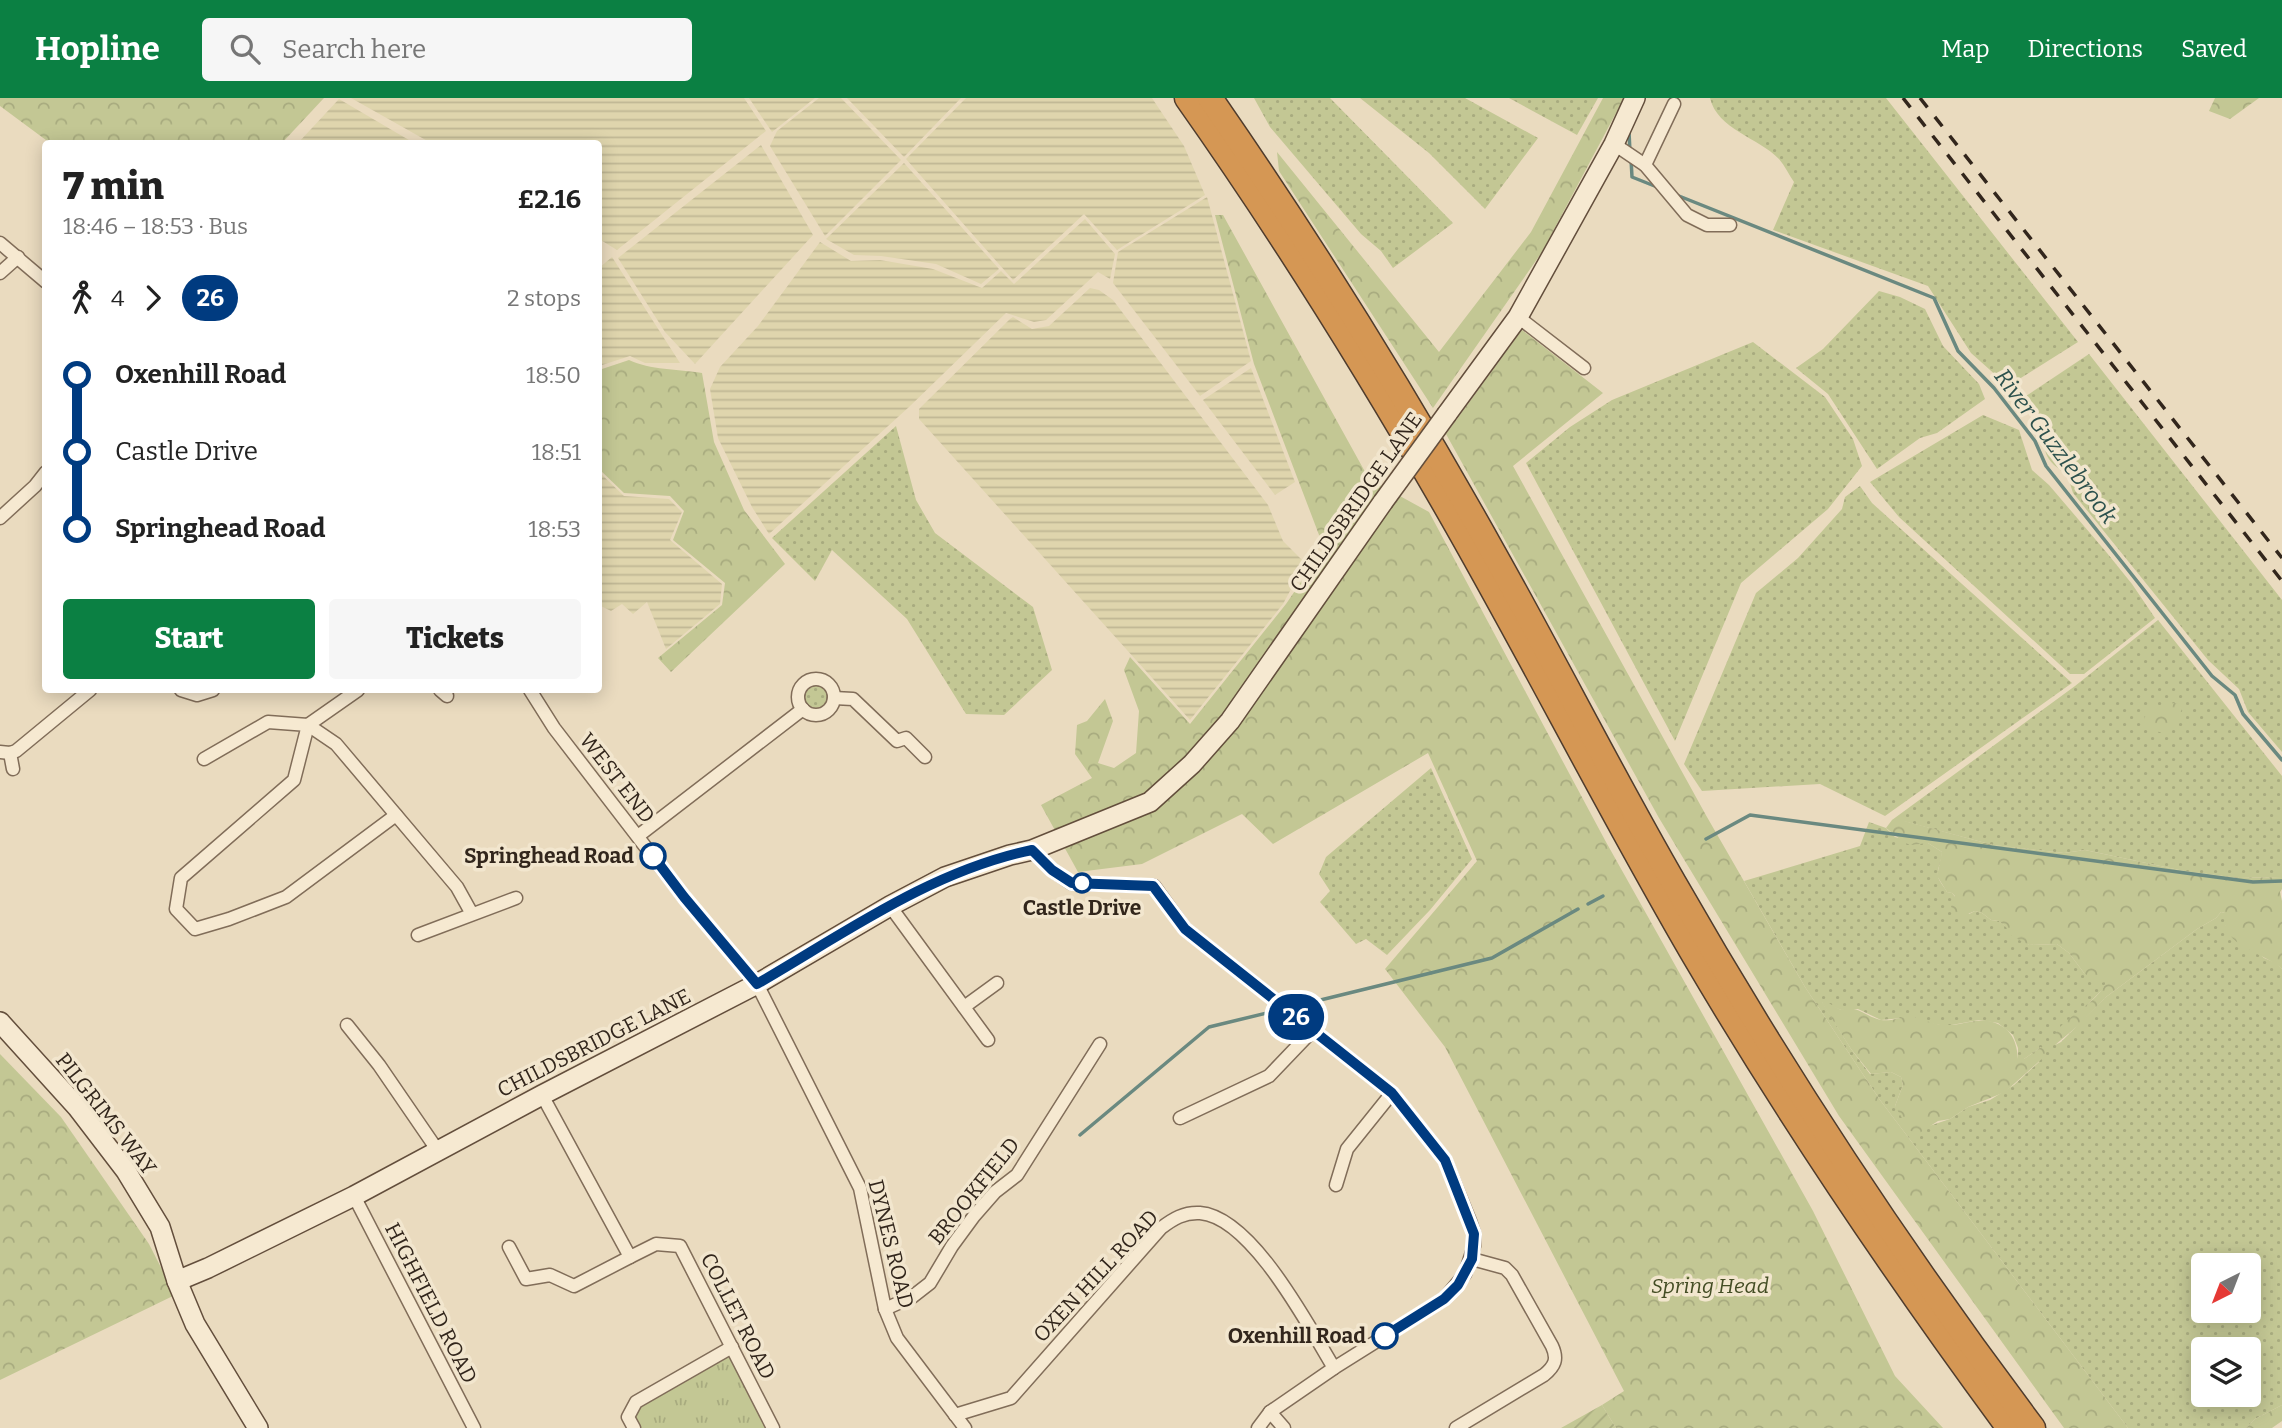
<!DOCTYPE html>
<meta charset="utf-8">
<style>
:root{--surface:#fff;--page:#f6f6f6;--text:#222;--muted:#767676;--accent:#0b8043}
body{margin:0;font-family:Bitter,serif;background:var(--page);color:var(--text);height:100vh;display:flex;flex-direction:column;font-size:26px;white-space:nowrap}
*{box-sizing:border-box;margin:0}
p{font-size:23px;color:var(--muted)}
.icon{flex:none;width:38px;height:38px;fill:none;stroke:currentColor;stroke-width:2;stroke-linecap:round;stroke-linejoin:round}
.map{position:relative;flex:1;overflow:hidden}
.sheet{position:absolute;left:42px;top:42px;width:560px;height:553px;display:flex;flex-direction:column;background:var(--surface);border-radius:7px;box-shadow:0 4px 18px #0003}
.sheet>*{flex:none}
.badge{padding:0 14px;border-radius:23px;font-size:24px;line-height:46px}
.needle{width:46px;rotate:222deg}
.controls{position:absolute;left:2191px;top:1155px;display:grid;gap:14px}
.controls a{display:grid;place-items:center;width:70px;height:70px;border-radius:7px;background:var(--surface);box-shadow:0 4px 18px #0003;font-size:35px}
.map>.badge{position:absolute;translate:-50% -50%;box-shadow:0 0 0 4px #fff}
.legs{display:flex;align-items:center;gap:10px;height:77px;padding:0 21px;font-size:23px}
.legs p{margin-inline-start:auto}
.overview{display:flex;align-items:center;justify-content:space-between;height:119px;padding:0 21px}
h1{font-size:38px;font-weight:800;line-height:52px}
.action{display:flex;gap:14px;margin-top:auto;padding:14px 21px}
.action a{flex:1;height:80px;border-radius:7px;background:var(--accent);color:#fff;font-size:28px;font-weight:800;line-height:80px;text-align:center}
.action a+a{background:var(--page);color:var(--text)}
ul{padding:0 21px;list-style:none}
li{display:flex;align-items:center;gap:24px;height:77px;font-size:26px}
li i{display:grid;place-items:center;width:10px;height:100%;margin:0 9px;background:currentColor}
li i::after{content:'';width:18px;height:18px;margin:-9px;border:5px solid;border-radius:50%;background:var(--surface)}
li p{margin-inline-start:auto}
li:first-child i{background:linear-gradient(#0000 50%,currentColor 0)}
li:last-child i{background:linear-gradient(currentColor 50%,#0000 0)}
header{display:flex;align-items:center;gap:42px;box-sizing:border-box;height:98px;padding:0 35px;background:var(--accent);color:#fff}
header strong{font-size:33px}
nav{display:flex;gap:38px;margin-inline-start:auto;font-size:24px}
.search{width:490px;height:63px;background:var(--page);display:flex;align-items:center;gap:18px;box-sizing:border-box;padding:0 24px;border-radius:7px;color:var(--muted);font-size:26px}
.map>svg:first-child{display:block}
.farmland{fill:url(#farmland-rules)}
.grass{fill:url(#grass-dots);fill-rule:evenodd}
.forest{fill:url(#forest-crowns)}
.park{fill:url(#park-tufts)}
.garden{fill:url(#garden-furrows)}
.lines{fill:none;stroke-linecap:round;stroke-linejoin:round}
.stream{stroke:#6a8980;stroke-width:3.5}
.street-casing{stroke:#816d59;stroke-width:15}
.secondary-casing{stroke:#634e3c;stroke-width:22}
.highway-casing{stroke:#4f3c2d;stroke-width:27}
.street{stroke:#f6e9d1;stroke-width:12}
.secondary{stroke:#f6e9d1;stroke-width:19}
.highway{stroke:#d59754;stroke-width:24}
.rail{stroke:#32261c;stroke-width:3.5;stroke-dasharray:12 12;stroke-linecap:butt}
.secondary-bridge-casing{stroke:#634e3c;stroke-width:22;stroke-linecap:butt}
.secondary-bridge{stroke:#f6e9d1;stroke-width:19}
.line-1-casing{stroke:#fff;stroke-width:16}
.line-1{stroke:#003b80;stroke-width:10}
.stop-1-dot{fill:#fff;stroke:#003b80;stroke-width:3.5}
.labels{text-anchor:middle;dominant-baseline:central;stroke-width:7;stroke-linejoin:round;paint-order:stroke}
.street-label{font-size:21px;fill:#32261c;stroke:#f2e6ce}
.stop-label{font-size:21px;font-weight:bold;fill:#32261c;stroke:#f2e6ce;text-anchor:end}
.park-label{font-size:21px;font-style:italic;fill:#444d24;stroke:#f2e6ce}
.water-label{font-size:23px;font-style:italic;fill:#2c514d;stroke:#f2e6ce}
</style>
<header>
<strong>Hopline</strong>
<div class="search"><svg class="icon" aria-label="search" viewBox="0 0 24 24"><circle cx="10" cy="10" r="6"/><path d="M15 15l6 6"/></svg>Search here</div>
<nav><a>Map</a><a>Directions</a><a>Saved</a></nav>
</header>
<div class="map">
<svg width="2282" height="1330" viewBox="0 0 2282 1330">
<defs>
<pattern id="farmland-rules" width="6" height="5" patternUnits="userSpaceOnUse" patternTransform="scale(1.75)"><rect width="6" height="5" fill="#dfd5ad"/><path d="M0 2.5h6" fill="none" stroke="#c0b794"/></pattern>
<pattern id="grass-dots" width="8" height="8" patternUnits="userSpaceOnUse" patternTransform="scale(1.75)"><rect width="8" height="8" fill="#c3c794"/><path d="M2 2h.1M6 6h.1" fill="none" stroke="#a8ab7f" stroke-width="1.8" stroke-linecap="round"/></pattern>
<pattern id="forest-crowns" width="20" height="18" patternUnits="userSpaceOnUse" patternTransform="scale(1.75)"><rect width="20" height="18" fill="#c3c794"/><path d="M2 6a3 3 0 1 1 6 0M12 15a3 3 0 1 1 6 0" fill="none" stroke="#a8ab7f"/></pattern>
<pattern id="park-tufts" width="24" height="20" patternUnits="userSpaceOnUse" patternTransform="scale(1.75)"><rect width="24" height="20" fill="#c3c794"/><path d="M3 7l-1-3M5 7V3M7 7l1-3M15 17l-1-3M17 17v-4M19 17l1-3" fill="none" stroke="#a8ab7f"/></pattern>
<pattern id="garden-furrows" width="10" height="10" patternUnits="userSpaceOnUse" patternTransform="scale(1.75)"><rect width="10" height="10" fill="#c3c794"/><path d="M-1 1l2-2M0 10L10 0M9 11l2-2" fill="none" stroke="#a8ab7f"/></pattern>
</defs>
<rect width="100%" height="100%" fill="#eadbbf"/>
<!-- farmland -->
<g class="farmland">
<path d="M 351,0 L 744,0 L 766,33 L 617,152 L 599,141 L 598,46 L 431,45 Z"/>
<path d="M 749,0 L 815,0 L 772,34 Z"/>
<path d="M 819,0 L 841,0 L 901,62 L 825,138 L 770,48 L 777,33 Z"/>
<path d="M 847,0 L 961,0 L 904,59 Z"/>
<path d="M 966,0 L 1152,0 L 1184,48 L 1205,97 L 1117,152 L 1084,116 L 1013,182 L 906,61 Z"/>
<path d="M 339,1 L 414,45 L 298,45 Z"/>
<path d="M 761,47 L 813,137 L 695,266 L 665,234 L 618,160 Z"/>
<path d="M 904,65 L 999,171 L 981,186 L 936,166 L 881,158 L 854,157 L 826,141 Z"/>
<path d="M 1207,99 L 1251,263 L 1200,298 L 1113,185 L 1118,154 Z"/>
<path d="M 1085,121 L 1115,156 L 1110,181 L 1098,174 L 1046,222 L 1034,224 L 1006,215 L 909,309 L 769,436 L 752,409 L 718,340 L 710,291 L 720,269 L 758,228 L 820,144 L 851,163 L 880,162 L 933,171 L 982,190 L 1001,173 L 1014,186 Z"/>
<path d="M 612,159 L 680,265 L 645,265 L 630,258 L 599,268 L 599,170 Z"/>
<path d="M 1090,190 L 1099,192 L 1113,202 L 1268,407 L 1283,443 L 1305,465 L 1283,506 L 1190,622 L 919,321 L 919,311 L 1010,221 L 1013,219 L 1032,231 L 1049,228 Z"/>
<path d="M 1251,270 L 1295,384 L 1275,397 L 1203,302 Z"/>
<path d="M 598,373 L 624,398 L 669,401 L 682,414 L 670,442 L 722,486 L 720,506 L 666,551 L 647,504 L 633,516 L 622,506 L 611,513 L 599,507 Z"/>
</g>
<!-- grass -->
<g class="grass">
<path d="M 1254,0 L 1330,0 L 1453,125 L 1393,170 L 1381,153 L 1361,136 L 1270,29 Z"/>
<path d="M 1360,0 L 1465,0 L 1538,40 L 1485,111 L 1429,55 Z"/>
<path d="M 1509,0 L 1598,0 L 1577,37 Z"/>
<path d="M 1710,0 L 1886,0 L 2078,244 L 2008,288 L 1971,255 L 1928,188 L 1773,132 L 1794,84 C 1789,77 1785,68 1779,61 C 1759,40 1717,31 1710,0 Z"/>
<path d="M 1879,193 L 1900,199 L 1925,211 L 1943,248 L 1979,286 L 1985,301 L 1937,335 L 1920,340 L 1877,371 L 1828,296 L 1796,270 L 1823,251 Z"/>
<path d="M 1753,244 L 1825,299 L 1853,341 L 1862,368 L 1828,411 L 1741,485 L 1675,643 L 1526,365 L 1570,329 L 1612,302 Z"/>
<path d="M 2089,256 L 2282,502 L 2282,654 L 2248,614 L 2239,591 L 2208,562 L 2073,395 L 2067,376 C 2037,359 2049,348 2037,325 C 2032,317 2025,310 2020,302 Z"/>
<path d="M 1983,317 L 2019,332 L 2032,372 L 2049,387 L 2107,455 L 2132,486 L 2155,520 L 2084,576 L 2070,576 L 1899,419 L 1870,384 Z"/>
<path d="M 896,328 L 916,402 L 935,435 L 1033,509 L 1052,572 L 1004,617 L 966,616 L 907,521 L 832,452 L 815,483 L 772,440 Z"/>
<path d="M 1860,388 L 1872,405 L 2072,585 L 1885,718 L 1820,686 L 1702,693 L 1684,666 L 1756,495 L 1798,460 L 1842,411 L 1845,399 Z"/>
<path d="M 2158,522 L 2282,678 L 2282,779 L 2239,780 L 2184,773 L 2085,752 L 2064,755 L 1993,747 L 1907,724 L 1892,722 L 2075,588 Z"/>
<circle cx="816" cy="599" r="11"/>
<path d="M 1431,670 L 1472,761 L 1430,812 L 1387,857 L 1366,841 L 1356,846 L 1320,804 L 1330,793 L 1319,776 L 1326,759 Z"/>
<path d="M 1869,724 L 1886,730 L 1895,739 L 1917,745 L 1928,745 L 1942,754 C 1942,762 1937,770 1938,778 C 1939,784 1944,788 1947,794 L 1952,795 L 1969,816 L 1975,813 L 1982,815 L 1991,822 L 1999,823 L 2029,847 L 2057,846 L 2069,855 L 2084,875 L 2107,883 L 2103,891 L 2086,908 L 2055,947 L 2061,944 L 2106,899 L 2197,831 L 2216,820 L 2221,814 L 2225,815 L 2225,827 L 2264,860 L 2276,865 L 2282,871 L 2282,1307 L 2255,1321 L 2246,1330 L 2128,1330 L 1880,1002 L 1805,889 L 1744,783 L 1860,748 ZM 1822,904 L 1841,912 L 1858,911 L 1881,922 L 1913,919 L 1928,925 L 1946,928 L 1979,922 L 1998,925 L 2013,937 L 2018,950 L 2018,961 L 2024,961 L 2041,949 L 2039,964 L 2014,987 L 1990,1002 L 1968,1009 L 1950,1021 L 1929,1028 L 1895,1008 L 1903,987 L 1901,979 L 1891,974 L 1870,976 L 1851,951 ZM 2203,1167 L 2249,1167 L 2249,1213 L 2203,1213 ZM 2203,1251 L 2249,1251 L 2249,1297 L 2203,1297 Z"/>
</g>
<!-- forest -->
<g class="forest">
<path d="M 0,0 L 324,0 L 281,46 L 50,45 L 0,8 Z"/>
<path d="M 1603,0 L 1624,0 L 1542,154 L 1433,310 L 1279,73 L 1277,54 L 1439,254 L 1531,134 Z"/>
<path d="M 2215,0 L 2259,0 L 2230,21 L 2209,13 Z"/>
<path d="M 1215,117 L 1223,117 L 1369,381 L 1429,414 L 1606,744 L 1813,1113 L 1895,1278 L 1943,1330 L 1616,1330 L 1602,1307 L 1624,1293 L 1445,949 L 1385,871 L 1477,763 L 1428,655 L 1273,746 L 1242,716 L 1142,766 L 1078,774 L 1041,707 L 1092,680 L 1075,656 L 1077,627 L 1087,623 L 1105,601 L 1113,623 L 1098,665 L 1114,670 L 1136,655 L 1139,613 L 1124,572 L 1130,559 L 1190,626 L 1286,506 L 1324,450 L 1254,266 Z"/>
<path d="M 1522,232 L 1603,295 L 1513,368 L 1707,719 L 1805,889 L 1880,1002 L 2128,1330 L 2064,1330 L 1839,1018 L 1659,720 L 1446,336 Z"/>
<path d="M 629,262 C 650,272 678,271 702,275 L 714,344 L 744,412 L 785,466 L 671,574 L 658,560 L 722,507 L 725,485 L 673,442 L 684,413 L 670,398 L 624,395 L 599,371 L 599,272 Z"/>
<path d="M 2173,605 L 2179,606 L 2182,611 L 2175,627 L 2163,635 L 2148,631 L 2144,620 L 2151,610 L 2164,610 Z"/>
<path d="M 1897,721 L 1993,747 L 2064,755 L 2085,752 L 2184,773 L 2239,780 L 2282,779 L 2282,791 L 2280,794 L 2282,803 L 2282,871 C 2269,858 2228,848 2225,827 C 2224,823 2225,819 2225,815 L 2221,814 L 2216,820 L 2197,831 L 2106,899 L 2080,926 L 2055,947 L 2052,945 C 2054,922 2097,908 2106,884 L 2097,885 L 2084,875 L 2069,855 L 2057,846 L 2029,847 L 2010,837 L 2006,829 L 1999,823 L 1991,822 L 1982,815 L 1975,813 L 1963,818 L 1956,815 L 1951,809 L 1955,798 L 1952,795 L 1947,794 L 1937,778 L 1942,754 L 1928,745 L 1911,747 L 1905,745 L 1886,730 L 1892,722 Z"/>
<path d="M 1823,902 L 1841,912 C 1857,906 1866,919 1881,922 C 1892,924 1903,917 1914,919 C 1924,921 1933,927 1945,927 C 1963,928 1980,917 1998,926 C 2013,933 2017,946 2018,961 L 2024,961 L 2041,949 L 2046,952 L 2045,958 L 2005,994 L 1968,1009 L 1950,1021 L 1938,1023 L 1918,1036 L 1909,1032 L 1895,1008 L 1903,987 L 1901,979 L 1891,974 L 1871,976 L 1851,951 L 1822,905 Z"/>
<path d="M 0,956 L 61,1019 L 149,1146 L 175,1197 L 0,1282 Z"/>
<path d="M 2282,1307 L 2282,1323 L 2272,1330 L 2246,1330 L 2255,1321 Z"/>
</g>
<!-- park -->
<path class="park" d="M 731,1256 L 768,1330 L 637,1330 L 632,1319 L 639,1306 Z"/>
<!-- garden -->
<path class="garden" d="M 1602,1307 L 1616,1330 L 1561,1330 Z"/>
<g class="lines">
<!-- stream -->
<g class="stream">
<path d="M 1629,34 L 1630,54"/>
<path d="M 1631,61 L 1632,79 L 1657,89"/>
<path d="M 1674,96 L 1934,200 L 1958,253 L 1994,290 L 2035,343 L 2046,368 L 2212,578 L 2235,597 L 2243,616 L 2282,662"/>
<path d="M 1706,741 L 1750,717 L 2253,784 L 2282,783"/>
<path d="M 1588,806 L 1603,798"/>
<path d="M 1296,908 L 1492,860 L 1578,811"/>
<path d="M 1080,1037 L 1209,929 L 1275,913"/>
</g>
<!-- street casing -->
<g class="street-casing">
<g id="street">
<path d="M 1614,46 L 1645,67 L 1687,117 L 1707,127 L 1730,127"/>
<path d="M 1645,67 L 1674,6"/>
<path d="M 0,145 L 46,184"/>
<path d="M 0,175 L 18,159"/>
<path d="M 1518,219 L 1584,270"/>
<path d="M 0,420 L 35,388 L 46,374"/>
<circle cx="816" cy="599" r="18"/>
<path d="M 181,592 L 197,597 L 213,592"/>
<path d="M 358,592 L 308,627 L 336,646 L 457,789 L 472,816"/>
<path d="M 440,592 L 447,598"/>
<path d="M 530,592 L 554,630 L 684,799 L 757,886 L 860,1090 L 885,1211 L 897,1240 L 965,1330"/>
<path d="M 834,600 L 853,601 L 897,643 L 906,640 L 925,659"/>
<path d="M 0,654 L 10,655 L 16,653 L 90,592"/>
<path d="M 10,655 L 13,671"/>
<path d="M 204,661 L 268,624 L 308,627 L 294,682 L 181,780 L 176,811 L 195,831 L 229,821 L 286,799 L 396,717"/>
<path d="M 638,738 L 803,611"/>
<path d="M 1032,752 L 1052,772 L 1071,785 L 1154,788 L 1185,831 L 1392,995 L 1445,1062 L 1470,1123 L 1474,1135 L 1474,1148 L 1465,1176 L 1444,1201 L 1334,1270 L 1270,1314 L 1258,1330"/>
<path d="M 890,808 L 988,942"/>
<path d="M 418,837 L 516,800"/>
<path d="M 964,909 L 997,885"/>
<path d="M 347,927 L 379,967 L 438,1053"/>
<path d="M 542,997 L 630,1159 L 656,1146 L 680,1148 L 773,1330"/>
<path d="M 1180,1020 L 1269,978 L 1313,932"/>
<path d="M 1336,1087 L 1347,1051 L 1392,995"/>
<path d="M 354,1098 L 474,1330"/>
<path d="M 509,1149 L 526,1181 L 550,1177 L 574,1188 L 630,1159"/>
<path d="M 885,1211 L 912,1199 L 930,1185 L 952,1148 L 974,1118 L 995,1094 L 1017,1077 L 1100,946"/>
<path d="M 1270,1314 L 1284,1330"/>
<path d="M 955,1317 L 1011,1300 L 1161,1130 C 1173,1121 1184,1114 1200,1115 C 1252,1119 1309,1229 1334,1270"/>
<path d="M 634,1330 L 628,1319 L 636,1304 L 732,1249"/>
<path d="M 1456,1330 L 1544,1277 C 1555,1268 1558,1261 1552,1248 L 1512,1177 L 1505,1170 L 1472,1161"/>
</g>
</g>
<!-- secondary casing -->
<g class="secondary-casing">
<g id="secondary">
<path d="M 1447,316 L 1518,219 L 1614,46 L 1635,0"/>
<path d="M 0,924 L 77,1009 L 126,1073 L 160,1129 L 177,1183 L 195,1226 L 258,1330"/>
<path d="M 177,1183 L 208,1170 L 354,1098 L 542,997 L 757,886 L 890,808 L 945,779 L 1010,757 L 1032,752 L 1150,704 L 1192,666 L 1230,623 L 1383,404"/>
</g>
</g>
<!-- highway casing -->
<g class="highway-casing">
<g id="highway">
<path d="M 1187,0 C 1281,133 1367,271 1448,412 C 1533,560 1609,712 1695,859 C 1791,1022 1897,1178 2009,1330"/>
<path d="M 1210,0 C 1312,147 1406,298 1493,454 C 1555,564 1611,676 1674,785 C 1782,974 1902,1156 2033,1330"/>
</g>
</g>
<!-- street -->
<use href="#street" class="street"/>
<!-- secondary -->
<use href="#secondary" class="secondary"/>
<!-- highway -->
<use href="#highway" class="highway"/>
<!-- rail -->
<g class="rail">
<path d="M 1903,0 L 2282,483"/>
<path d="M 1920,0 L 2282,460"/>
</g>
<!-- secondary-bridge casing -->
<g class="secondary-bridge-casing">
<path id="secondary-bridge" d="M 1383,404 L 1447,316"/>
</g>
<!-- secondary-bridge -->
<use href="#secondary-bridge" class="secondary-bridge"/>
</g>
<g class="lines">
<!-- line-1 casing -->
<g class="line-1-casing">
<path id="line-1" d="M 653,758 L 684,799 L 757,886 C 845,835 931,773 1032,752 L 1052,772 L 1072,785 L 1153,788 L 1185,831 L 1392,995 L 1445,1062 L 1474,1136 L 1472,1161 L 1458,1187 L 1444,1201 L 1385,1238"/>
</g>
<!-- line-1 -->
<use href="#line-1" class="line-1"/>
</g>
<!-- markers -->
<g class="stop-1-dot">
<circle cx="653" cy="758" r="12"/>
<circle cx="1082" cy="785" r="9"/>
<circle cx="1385" cy="1238" r="12"/>
</g>
<g class="labels">
<!-- street labels -->
<g class="street-label">
<text transform="translate(1356 404) rotate(-55)">CHILDSBRIDGE LANE</text>
<text transform="translate(617 680) rotate(52)">WEST END</text>
<text transform="translate(594 945) rotate(-27)">CHILDSBRIDGE LANE</text>
<text transform="translate(106 1016) rotate(52)">PILGRIMS WAY</text>
<text transform="translate(974 1093) rotate(-51)">BROOKFIELD</text>
<text transform="translate(891 1146) rotate(76)">DYNES ROAD</text>
<text transform="translate(1096 1178) rotate(-47)">OXEN HILL ROAD</text>
<text transform="translate(431 1205) rotate(63)">HIGHFIELD ROAD</text>
<text transform="translate(738 1218) rotate(63)">COLLET ROAD</text>
</g>
<!-- stop labels -->
<g class="stop-label">
<text x="634" y="758">Springhead Road</text>
<text x="1082" y="810" text-anchor="middle">Castle Drive</text>
<text x="1366" y="1238">Oxenhill Road</text>
</g>
<!-- park labels -->
<g class="park-label">
<text x="1710" y="1188">Spring Head</text>
</g>
<!-- water labels -->
<g class="water-label">
<text transform="translate(2056 348) rotate(53)">River Guzzlebrook</text>
</g>
</g>
</svg>
<div class="controls">
<a><svg class="needle" viewBox="-14 -14 28 28"><path d="M0-13l5 13h-10z" fill="#e53935"/><path d="M0 13l5-13h-10z" fill="#767676"/></svg></a>
<a><svg class="icon" aria-label="layers" viewBox="0 0 24 24"><path d="M12 4l9 5-9 5-9-5zM3 14l9 5 9-5"/></svg></a>
</div>
<b class="badge" style="left:1296px;top:919px;background:#003b80;color:#fff">26</b>
<section class="sheet">
<div class="overview"><div><h1>7 min</h1><p>18:46 – 18:53 · Bus</p></div><b>£2.16</b></div>
<div class="legs"><svg class="icon" aria-label="walk" viewBox="0 0 24 24"><circle cx="13" cy="4" r="2"/><path d="M13 8l-2 6 4 7M11 14l-3 7M7 12l3-4h3l4 4"/></svg>4<svg class="icon" aria-label="forward" viewBox="0 0 24 24"><path d="M9 5l7 7-7 7"/></svg><b class="badge" style="background:#003b80;color:#fff">26</b><p>2 stops</p></div>
<ul>
<li><i style="color:#003b80"></i><b>Oxenhill Road</b><p>18:50</p></li>
<li><i style="color:#003b80"></i><span>Castle Drive</span><p>18:51</p></li>
<li><i style="color:#003b80"></i><b>Springhead Road</b><p>18:53</p></li>
</ul>
<div class="action"><a>Start</a><a>Tickets</a></div>
</section>
</div>
